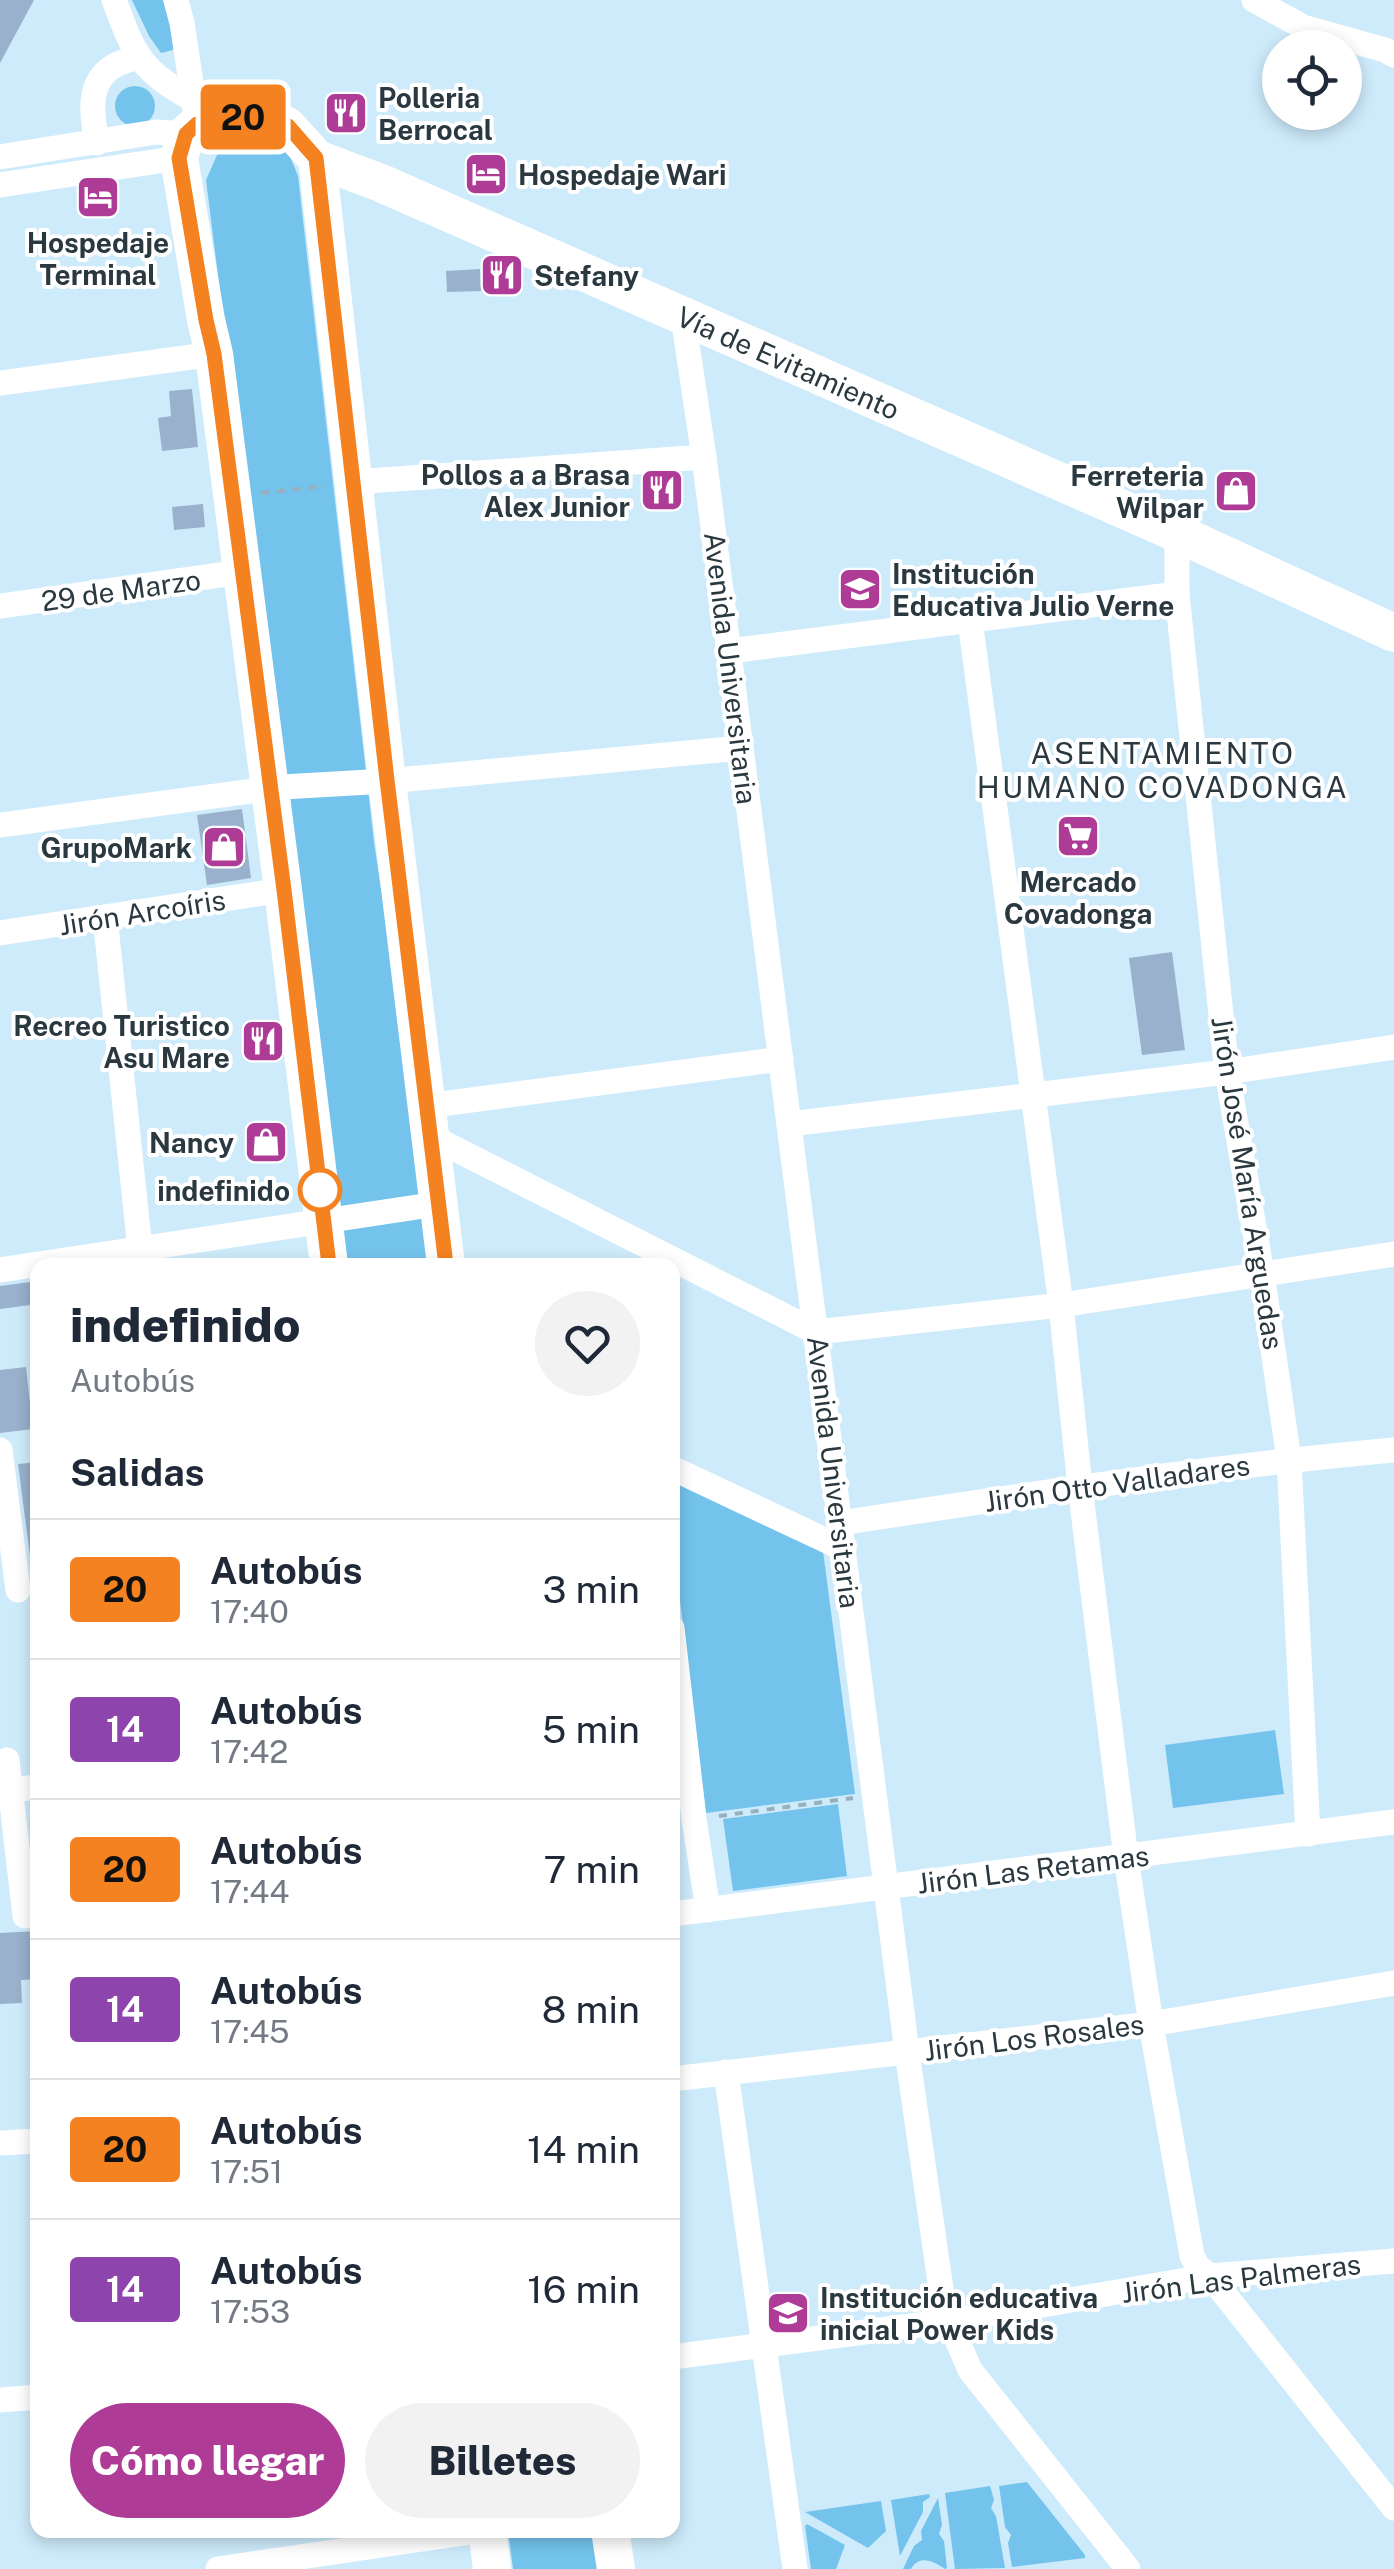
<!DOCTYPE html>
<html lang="es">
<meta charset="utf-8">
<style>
:root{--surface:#fff;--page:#f2f2f3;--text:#1f2937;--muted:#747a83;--line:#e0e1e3;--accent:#ae3c97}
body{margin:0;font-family:"Public Sans",sans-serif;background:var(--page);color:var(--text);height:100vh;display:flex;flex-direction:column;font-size:38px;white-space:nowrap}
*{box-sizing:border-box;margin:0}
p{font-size:32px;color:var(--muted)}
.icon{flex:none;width:55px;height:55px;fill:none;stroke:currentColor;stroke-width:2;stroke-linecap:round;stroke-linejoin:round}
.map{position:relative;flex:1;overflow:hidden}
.side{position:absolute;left:30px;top:1258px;width:650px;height:1280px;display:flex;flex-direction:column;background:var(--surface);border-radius:20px;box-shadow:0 5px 15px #0003}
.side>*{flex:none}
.badge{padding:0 20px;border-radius:8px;font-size:35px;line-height:65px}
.tools{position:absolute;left:1262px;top:30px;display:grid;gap:20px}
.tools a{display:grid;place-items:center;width:100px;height:100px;border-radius:50%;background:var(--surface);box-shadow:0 5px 15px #0003;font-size:50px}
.map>.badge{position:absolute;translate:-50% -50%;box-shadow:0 0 0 5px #fff}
h2{padding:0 40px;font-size:38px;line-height:90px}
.round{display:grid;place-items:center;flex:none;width:105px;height:105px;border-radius:52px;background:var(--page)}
.overview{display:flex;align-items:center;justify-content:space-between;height:170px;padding:0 40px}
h1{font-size:48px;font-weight:800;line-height:75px}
.action{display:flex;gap:20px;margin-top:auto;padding:20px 40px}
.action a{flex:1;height:115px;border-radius:60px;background:var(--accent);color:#fff;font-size:40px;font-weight:800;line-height:115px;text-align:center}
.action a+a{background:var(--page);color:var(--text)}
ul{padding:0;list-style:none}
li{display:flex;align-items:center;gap:30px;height:140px;padding:0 40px;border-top:2px solid var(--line)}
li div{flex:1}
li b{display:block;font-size:38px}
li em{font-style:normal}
li .badge{min-width:110px;font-weight:700;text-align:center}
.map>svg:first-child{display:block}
.green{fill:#73c3ec}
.building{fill:#99b1cc}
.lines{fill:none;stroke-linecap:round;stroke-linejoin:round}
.path{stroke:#98b0bd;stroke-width:4;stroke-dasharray:8 8;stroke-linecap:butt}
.minor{stroke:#fff;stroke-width:25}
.highway{stroke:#fff;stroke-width:38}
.line-casing{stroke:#fff;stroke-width:22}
.line{stroke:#f58220;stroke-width:15}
.stop-dot{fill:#fff;stroke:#f58220;stroke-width:5}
.labels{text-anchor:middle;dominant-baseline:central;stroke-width:8;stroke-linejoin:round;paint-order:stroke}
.poi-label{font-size:28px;font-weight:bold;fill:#2a3840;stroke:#fff;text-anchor:start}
.street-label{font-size:28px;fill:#2a3840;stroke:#fff}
.stop-label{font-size:28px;font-weight:bold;fill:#2a3840;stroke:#fff;text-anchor:end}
.neighbourhood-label{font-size:30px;letter-spacing:2.5px;fill:#2a3840;stroke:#fff}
</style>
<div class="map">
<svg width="1394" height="2569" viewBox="0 0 1394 2569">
<rect width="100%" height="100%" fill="#ceebfb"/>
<!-- green -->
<g class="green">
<path d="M 132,0 L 163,0 L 173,34 L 173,50 L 161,53 L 149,36 Z"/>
<circle cx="135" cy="106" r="20"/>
<path d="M 245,133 C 283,137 284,140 298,176 L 374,842 L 391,956 L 430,1265 L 346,1265 L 282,787 L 206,180 L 224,139 Z"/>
<path d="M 672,1478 L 823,1551 L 855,1794 L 706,1813 L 673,1543 Z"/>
<path d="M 1275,1730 L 1284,1794 L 1173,1808 L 1165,1745 Z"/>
<path d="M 838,1804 L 847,1876 L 733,1891 L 723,1819 Z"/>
<path d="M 1027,2482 L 1085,2555 L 1085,2558 L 1012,2567 L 1008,2543 L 1011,2535 L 1005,2527 L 999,2486 Z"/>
<path d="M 990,2486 L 994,2500 L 991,2508 L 996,2516 L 1005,2568 L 955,2569 L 945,2493 Z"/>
<path d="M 929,2494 L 930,2497 L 923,2502 L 923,2512 L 900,2556 L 891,2500 Z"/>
<path d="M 938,2498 L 942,2525 L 939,2534 L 944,2541 L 947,2568 L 945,2569 C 934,2561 919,2554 911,2569 L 903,2569 L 914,2546 L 922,2540 L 921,2531 Z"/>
<path d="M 881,2501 L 886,2531 L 868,2548 L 805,2512 Z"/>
<path d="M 807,2524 L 845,2545 L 836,2569 L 811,2569 L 805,2526 Z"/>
<path d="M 508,2530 L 593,2530 L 598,2569 L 513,2569 Z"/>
</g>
<!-- building -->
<g class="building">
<path d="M 0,0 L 34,0 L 0,63 Z"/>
<path d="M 480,269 L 481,291 L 447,292 L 446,271 Z"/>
<path d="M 192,389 L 198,447 L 162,451 L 158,418 L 171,416 L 169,391 Z"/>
<path d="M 203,504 L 205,527 L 174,530 L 172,507 Z"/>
<path d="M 242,809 L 251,878 L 207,885 L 197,815 Z"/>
<path d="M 1172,952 L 1185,1050 L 1142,1055 L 1129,958 Z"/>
<path d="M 38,1281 L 38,1304 L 0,1309 L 0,1286 Z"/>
<path d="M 26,1367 L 33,1429 L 0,1433 L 0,1370 Z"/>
<path d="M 38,1462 L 38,1579 L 33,1579 L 18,1464 Z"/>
<path d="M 38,1931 L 38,1979 L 21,1980 L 22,2003 L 0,2004 L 0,1933 Z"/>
</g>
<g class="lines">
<!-- path -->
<g class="path">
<path d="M 261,493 L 326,486"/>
<path d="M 719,1816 L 853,1798"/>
</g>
<!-- minor -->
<g class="minor">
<path d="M 114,0 C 135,56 140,70 194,100"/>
<path d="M 176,0 L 182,23 L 195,109"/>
<path d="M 1254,0 L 1303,27 L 1385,50 L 1394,55"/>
<path d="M 97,143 C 92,117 86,82 114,66 C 120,62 130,60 137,57"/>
<path d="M 0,157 L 156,132 L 186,134"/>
<path d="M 0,185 L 179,158"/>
<path d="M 683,317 L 704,457 L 907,2052 L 942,2296 L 949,2321 L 970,2370 L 1128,2569"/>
<path d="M 0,383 L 214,354"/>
<path d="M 354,482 L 704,457"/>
<path d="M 1177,533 L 1177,594 L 1227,1072 L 1262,1273 L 1289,1460 L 1308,1834"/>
<path d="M 0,606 L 241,572"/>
<path d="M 970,620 L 1061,1305 L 1080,1487 L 1126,1857 L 1151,2024 L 1192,2256 L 1198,2267 L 1210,2276 L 1394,2508"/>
<path d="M 729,651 L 1177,594"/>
<path d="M 0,825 L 282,787 L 387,781 L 741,748"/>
<path d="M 105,917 L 140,1249"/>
<path d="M 0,933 L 283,890"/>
<path d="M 426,1106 L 781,1059"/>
<path d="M 789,1124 L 1227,1072 L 1394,1047"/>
<path d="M 430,1136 L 816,1332 L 1061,1305 L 1394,1254"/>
<path d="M 0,1270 L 437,1204"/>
<path d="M 0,1450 L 18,1590"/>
<path d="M 672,1468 L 844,1549"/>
<path d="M 840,1523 C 1024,1495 1208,1467 1394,1450"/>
<path d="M 672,1628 L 694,1819 L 708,1910"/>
<path d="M 7,1760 L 25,1916"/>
<path d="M 10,1790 L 38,1787"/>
<path d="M 672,1914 L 1394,1822"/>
<path d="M 726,2072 L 795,2569"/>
<path d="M 672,2079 L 1151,2024 L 1394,1983"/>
<path d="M 0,2143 L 38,2141"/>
<path d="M 672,2357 L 949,2321 L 1210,2276 L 1394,2261"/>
<path d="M 0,2400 L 38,2397"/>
<path d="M 218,2569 L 484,2530"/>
</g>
<!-- highway -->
<g class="highway">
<path d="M 317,159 L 387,781 L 446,1265"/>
<path id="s1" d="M 329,1265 L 283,890 L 214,354 L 206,320 L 179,158 L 186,134 L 197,124 L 253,115 L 274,120 L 287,126 L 317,159 L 381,183 L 1177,533 L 1394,633"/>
<path d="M 487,2530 L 492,2569"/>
<path d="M 610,2530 L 616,2569"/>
</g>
</g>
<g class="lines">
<!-- line casing -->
<g class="line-casing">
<path id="line" d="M 329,1265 L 284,890 L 214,354 L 206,320 L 179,158 L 186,134 L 197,124 L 252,115 L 274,120 L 288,126 L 316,158 L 387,780 L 446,1265"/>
</g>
<!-- line -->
<use href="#line" class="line"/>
</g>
<!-- icons -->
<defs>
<g id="restaurant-square" transform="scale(2.25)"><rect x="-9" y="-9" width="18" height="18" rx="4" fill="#ae3c97" stroke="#fff"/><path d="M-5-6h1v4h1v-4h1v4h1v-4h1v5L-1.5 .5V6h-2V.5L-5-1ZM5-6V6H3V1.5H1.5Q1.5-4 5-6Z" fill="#fff"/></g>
<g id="hotel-square" transform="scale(2.25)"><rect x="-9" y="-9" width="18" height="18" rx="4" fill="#ae3c97" stroke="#fff"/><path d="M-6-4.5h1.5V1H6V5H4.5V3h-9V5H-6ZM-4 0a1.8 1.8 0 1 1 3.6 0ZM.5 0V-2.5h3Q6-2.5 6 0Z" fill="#fff"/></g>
<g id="shop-square" transform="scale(2.25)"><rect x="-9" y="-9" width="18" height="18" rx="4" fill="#ae3c97" stroke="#fff"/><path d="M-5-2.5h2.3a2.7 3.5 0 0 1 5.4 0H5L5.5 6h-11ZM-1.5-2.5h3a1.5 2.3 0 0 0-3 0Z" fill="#fff"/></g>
<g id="school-square" transform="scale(2.25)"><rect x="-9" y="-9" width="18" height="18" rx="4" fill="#ae3c97" stroke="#fff"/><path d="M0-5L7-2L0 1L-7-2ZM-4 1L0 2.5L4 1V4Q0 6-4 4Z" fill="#fff"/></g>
<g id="supermarket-square" transform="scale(2.25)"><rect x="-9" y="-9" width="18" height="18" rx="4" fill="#ae3c97" stroke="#fff"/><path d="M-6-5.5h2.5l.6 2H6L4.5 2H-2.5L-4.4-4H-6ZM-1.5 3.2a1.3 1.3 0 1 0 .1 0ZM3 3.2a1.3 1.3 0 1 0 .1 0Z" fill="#fff"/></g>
</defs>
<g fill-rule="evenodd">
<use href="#restaurant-square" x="346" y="113"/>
<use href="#hotel-square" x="486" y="174"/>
<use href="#hotel-square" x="98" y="197"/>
<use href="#restaurant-square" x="502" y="275"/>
<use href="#restaurant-square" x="662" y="490"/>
<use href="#shop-square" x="1236" y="491"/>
<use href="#school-square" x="860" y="589"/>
<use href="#supermarket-square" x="1078" y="836"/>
<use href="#shop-square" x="224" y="847"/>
<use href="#restaurant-square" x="263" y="1041"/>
<use href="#shop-square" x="266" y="1142"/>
<use href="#school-square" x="788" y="2313"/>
</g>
<!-- markers -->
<circle class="stop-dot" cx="320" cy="1190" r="20"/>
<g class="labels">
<!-- poi labels -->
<g class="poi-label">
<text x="378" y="97">Polleria<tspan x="378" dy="32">Berrocal</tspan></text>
<text x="518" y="174">Hospedaje Wari</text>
<text x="98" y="242" text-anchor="middle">Hospedaje<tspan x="98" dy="32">Terminal</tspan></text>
<text x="534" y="275">Stefany</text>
<text x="630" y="474" text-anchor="end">Pollos a a Brasa<tspan x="630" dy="32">Alex Junior</tspan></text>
<text x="1204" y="475" text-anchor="end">Ferreteria<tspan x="1204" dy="32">Wilpar</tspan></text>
<text x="892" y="573">Institución<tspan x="892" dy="32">Educativa Julio Verne</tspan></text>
<text x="192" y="847" text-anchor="end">GrupoMark</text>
<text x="1078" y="881" text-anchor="middle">Mercado<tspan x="1078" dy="32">Covadonga</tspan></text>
<text x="230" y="1025" text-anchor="end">Recreo Turistico<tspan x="230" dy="32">Asu Mare</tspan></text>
<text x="234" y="1142" text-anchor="end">Nancy</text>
<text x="820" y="2297">Institución educativa<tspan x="820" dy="32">inicial Power Kids</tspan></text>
</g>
<!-- street labels -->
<g class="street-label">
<text stroke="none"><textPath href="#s1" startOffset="1808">Vía de Evitamiento</textPath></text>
<text transform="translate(121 590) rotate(-8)">29 de Marzo</text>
<text transform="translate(731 668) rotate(83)">Avenida Universitaria</text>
<text transform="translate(142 912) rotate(-9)">Jirón Arcoíris</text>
<text transform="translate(1248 1183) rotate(81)">Jirón José María Arguedas</text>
<text transform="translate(834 1472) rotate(83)">Avenida Universitaria</text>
<text transform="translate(1117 1483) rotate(-8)">Jirón Otto Valladares</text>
<text transform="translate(1033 1869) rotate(-7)">Jirón Las Retamas</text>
<text transform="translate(1034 2037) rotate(-7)">Jirón Los Rosales</text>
<text transform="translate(1241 2278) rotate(-7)">Jirón Las Palmeras</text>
</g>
<!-- stop labels -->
<g class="stop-label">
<text x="290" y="1190">indefinido</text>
</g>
<!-- neighbourhood labels -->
<g class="neighbourhood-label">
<text x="1163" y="753">ASENTAMIENTO<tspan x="1163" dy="34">HUMANO COVADONGA</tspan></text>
</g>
</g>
</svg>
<div class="tools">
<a><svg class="icon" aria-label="locate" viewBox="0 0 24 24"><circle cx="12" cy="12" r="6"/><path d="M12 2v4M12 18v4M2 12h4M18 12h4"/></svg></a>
</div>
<b class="badge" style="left:243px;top:117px;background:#f58220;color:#111">20</b>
<section class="side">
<div class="overview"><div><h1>indefinido</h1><p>Autobús</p></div><a class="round"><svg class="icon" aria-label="heart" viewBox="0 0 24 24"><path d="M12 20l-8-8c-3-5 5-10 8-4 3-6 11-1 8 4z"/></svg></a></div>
<h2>Salidas</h2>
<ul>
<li><span class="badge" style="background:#f58220;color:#111">20</span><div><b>Autobús</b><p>17:40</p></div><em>3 min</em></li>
<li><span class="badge" style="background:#8e44ad;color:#fff">14</span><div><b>Autobús</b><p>17:42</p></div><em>5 min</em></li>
<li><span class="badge" style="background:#f58220;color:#111">20</span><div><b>Autobús</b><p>17:44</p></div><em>7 min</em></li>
<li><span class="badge" style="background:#8e44ad;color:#fff">14</span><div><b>Autobús</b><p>17:45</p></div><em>8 min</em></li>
<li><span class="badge" style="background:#f58220;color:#111">20</span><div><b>Autobús</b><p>17:51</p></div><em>14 min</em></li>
<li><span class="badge" style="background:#8e44ad;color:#fff">14</span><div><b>Autobús</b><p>17:53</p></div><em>16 min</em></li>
</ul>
<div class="action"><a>Cómo llegar</a><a>Billetes</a></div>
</section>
</div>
